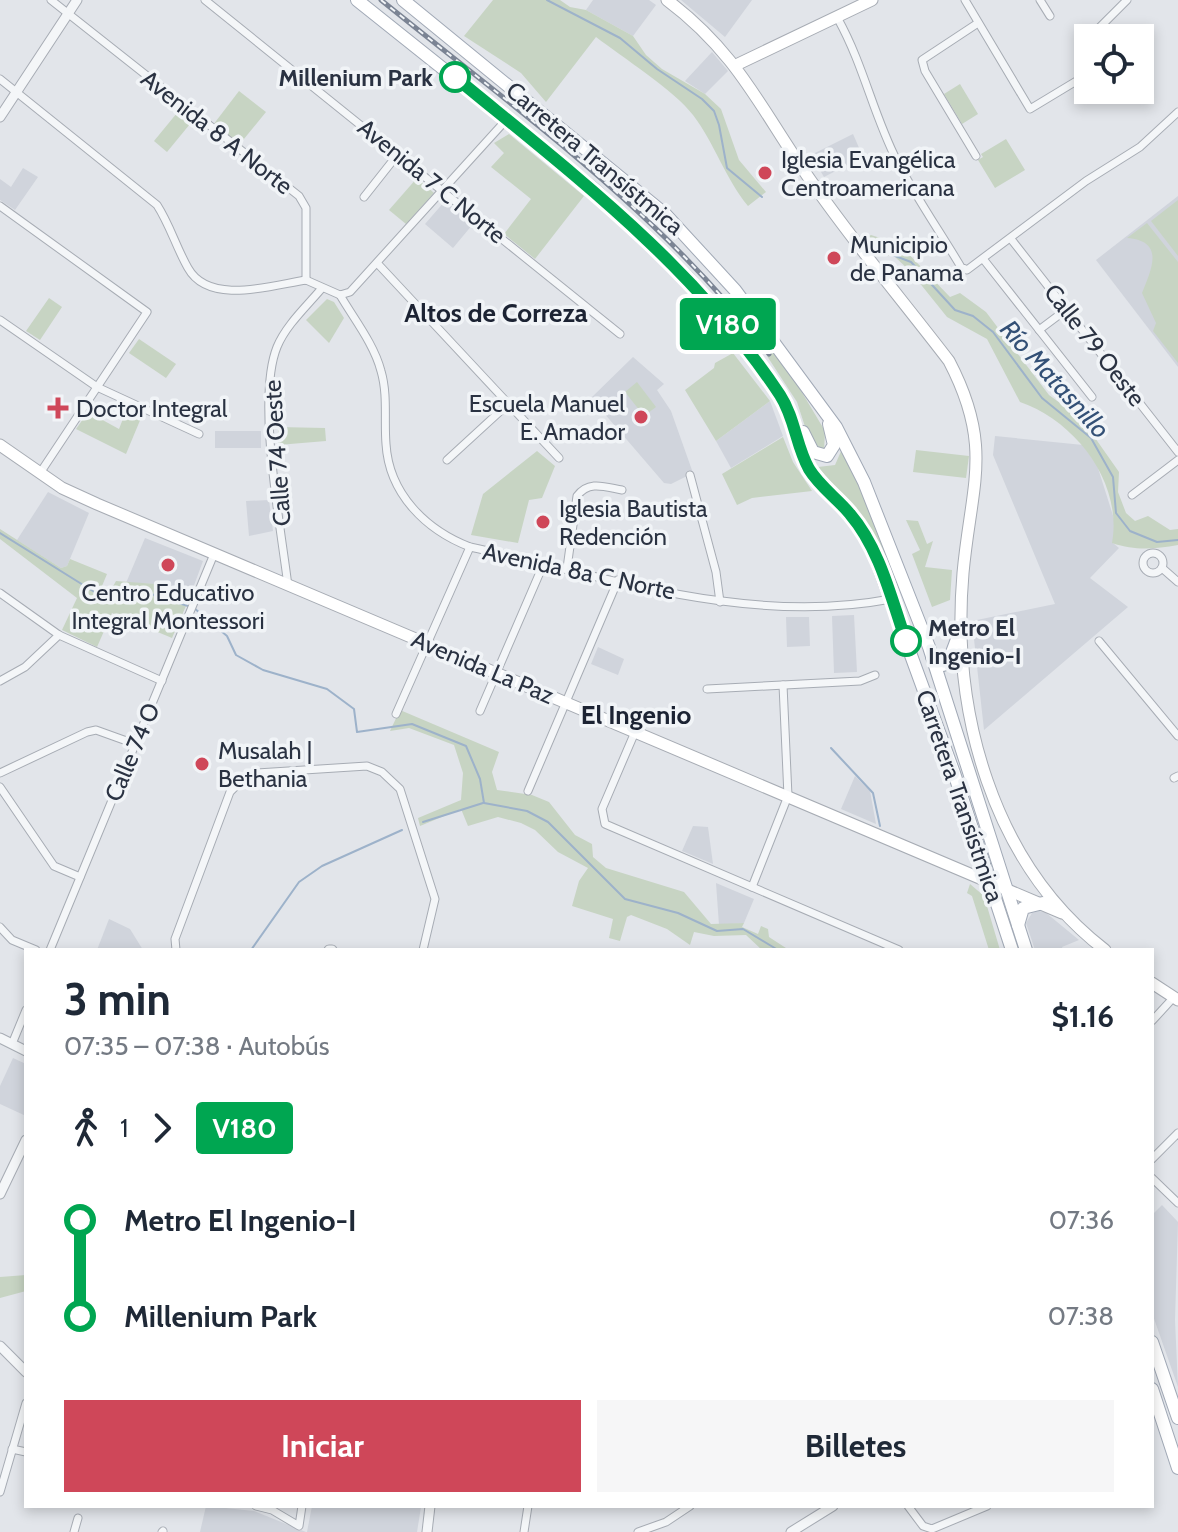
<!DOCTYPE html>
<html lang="es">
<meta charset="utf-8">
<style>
:root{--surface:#fff;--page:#f6f6f7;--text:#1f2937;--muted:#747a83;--accent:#cf4759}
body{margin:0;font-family:Cabin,sans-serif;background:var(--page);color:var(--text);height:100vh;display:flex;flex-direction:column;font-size:30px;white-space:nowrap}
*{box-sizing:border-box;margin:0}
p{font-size:26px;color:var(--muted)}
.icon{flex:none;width:44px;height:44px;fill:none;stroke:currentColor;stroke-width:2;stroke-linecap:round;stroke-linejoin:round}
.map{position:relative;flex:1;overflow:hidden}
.side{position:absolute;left:24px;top:948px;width:1130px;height:560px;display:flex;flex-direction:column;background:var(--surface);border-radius:0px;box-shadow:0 4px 12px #0003}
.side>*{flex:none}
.badge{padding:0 16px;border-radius:6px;font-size:28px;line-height:52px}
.tools{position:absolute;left:1074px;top:24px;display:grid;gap:16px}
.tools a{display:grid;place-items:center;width:80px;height:80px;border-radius:0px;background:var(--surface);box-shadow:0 4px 12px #0003;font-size:40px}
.map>.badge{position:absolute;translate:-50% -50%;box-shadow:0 0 0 4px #fff}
.legs{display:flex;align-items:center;gap:12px;height:88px;padding:0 40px;font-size:26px}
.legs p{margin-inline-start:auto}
.overview{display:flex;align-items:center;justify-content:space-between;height:136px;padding:0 40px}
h1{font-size:44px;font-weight:700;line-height:60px}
.button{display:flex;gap:16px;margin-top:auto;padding:16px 40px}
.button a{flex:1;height:92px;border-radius:0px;background:var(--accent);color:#fff;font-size:32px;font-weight:700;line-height:92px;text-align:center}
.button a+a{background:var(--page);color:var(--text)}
ul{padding:0 40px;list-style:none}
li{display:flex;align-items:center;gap:28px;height:96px;font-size:30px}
li i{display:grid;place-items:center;width:12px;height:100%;margin:0 10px;background:currentColor}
li i::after{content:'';width:20px;height:20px;margin:-10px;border:6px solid;border-radius:50%;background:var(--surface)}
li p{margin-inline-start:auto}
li:first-child i{background:linear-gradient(#0000 50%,currentColor 0)}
li:last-child i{background:linear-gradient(currentColor 50%,#0000 0)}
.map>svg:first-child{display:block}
.built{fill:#d0d4dc}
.green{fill:#c7d4c3}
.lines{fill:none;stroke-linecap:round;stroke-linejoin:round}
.stream{stroke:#9db2ca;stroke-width:2}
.minor-casing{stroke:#a7acb4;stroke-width:9}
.tertiary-casing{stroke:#a7acb4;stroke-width:11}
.secondary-casing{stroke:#a7acb4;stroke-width:13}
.primary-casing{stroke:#a1a9b6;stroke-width:14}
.minor{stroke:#f4f6f8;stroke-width:7}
.tertiary{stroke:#f4f6f8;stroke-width:9}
.secondary{stroke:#fff;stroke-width:11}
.primary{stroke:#fff;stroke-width:12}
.rail-casing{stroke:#7b8494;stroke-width:5}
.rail{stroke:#f1f4f7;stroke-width:2;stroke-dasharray:6;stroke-linecap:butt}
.line-1-casing{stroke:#fff;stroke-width:18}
.line-1{stroke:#00a651;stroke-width:12}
.stop-1-dot{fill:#fff;stroke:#00a651;stroke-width:4}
.poi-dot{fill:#cf4759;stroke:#f1f4f7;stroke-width:3}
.labels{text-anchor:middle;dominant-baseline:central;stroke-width:7;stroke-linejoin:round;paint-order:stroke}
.stop-label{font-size:24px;font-weight:bold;fill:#2a3242;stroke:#f1f4f7;text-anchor:end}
.street-label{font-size:24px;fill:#2a3242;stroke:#f1f4f7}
.poi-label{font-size:24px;fill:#2a3242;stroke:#f1f4f7;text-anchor:start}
.neighbourhood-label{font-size:26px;font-weight:bold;fill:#1c2333;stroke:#f1f4f7}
.water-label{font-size:26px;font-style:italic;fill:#335076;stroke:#f1f4f7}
</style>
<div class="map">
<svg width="1178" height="1532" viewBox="0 0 1178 1532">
<rect width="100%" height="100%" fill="#e2e5ea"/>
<!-- built -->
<g class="built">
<path d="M 593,0 L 649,0 L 656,5 L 633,36 L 586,10 Z"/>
<path d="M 681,0 L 752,0 L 725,37 Z"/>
<path d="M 712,52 L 728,71 L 705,94 L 685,81 Z"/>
<path d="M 853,134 L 863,157 L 824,177 L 811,155 Z"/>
<path d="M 23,168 L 38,177 L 15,210 L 0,200 L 0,179 L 11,187 Z"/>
<path d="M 1178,196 L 1178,367 L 1096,260 Z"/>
<path d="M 445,201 L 473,224 L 453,248 L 425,224 Z"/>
<path d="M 633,357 L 664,384 L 657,390 L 671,411 L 693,473 L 671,484 L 664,483 L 591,398 Z"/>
<path d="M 770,401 L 783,436 L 731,468 L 716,441 Z"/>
<rect x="215" y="431" width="46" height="17"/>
<path d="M 995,436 L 1083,445 L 1097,465 L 1116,525 L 1113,543 L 1119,548 L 1090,578 L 1128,607 L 984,730 L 972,621 L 1055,604 L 993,455 Z"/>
<path d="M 48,492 L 89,513 L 67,566 L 61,568 L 17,540 Z"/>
<path d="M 269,500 L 273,531 L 249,536 L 246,501 Z"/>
<path d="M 145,538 L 203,561 L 189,599 L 156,584 L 126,583 Z"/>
<path d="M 854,615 L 857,672 L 834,673 L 832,616 Z"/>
<path d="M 786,617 L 809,617 L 810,646 L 787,647 Z"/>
<path d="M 598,647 L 624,659 L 618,675 L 591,664 Z"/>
<path d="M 855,776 L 870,791 L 876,824 L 841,809 Z"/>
<path d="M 693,826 L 708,827 L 713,864 L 682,851 Z"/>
<path d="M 716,883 L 754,899 L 744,923 L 719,925 Z"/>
<path d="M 1039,911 L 1045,912 L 1079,940 L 1062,947 L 1063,950 L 1035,950 L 1026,923 L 1032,913 Z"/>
<path d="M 109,919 L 130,929 L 143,950 L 97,950 Z"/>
<path d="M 13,1058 L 26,1064 L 26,1116 L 0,1104 L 0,1086 Z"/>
<path d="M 1162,1205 L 1178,1222 L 1175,1320 L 1178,1387 L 1152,1313 L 1152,1215 Z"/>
<path d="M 206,1506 L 254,1511 L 306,1532 L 200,1532 Z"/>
<path d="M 312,1506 L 421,1506 L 421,1507 L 417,1532 L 307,1532 Z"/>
</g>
<!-- green -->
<g class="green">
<path d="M 493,0 L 560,0 L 570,7 L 586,10 L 633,36 L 646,55 L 662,69 L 705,94 L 721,109 L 739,160 L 766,192 L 748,206 C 725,178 715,144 693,115 C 675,91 622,57 596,37 L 546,102 L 521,73 L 464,36 Z"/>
<path d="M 960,84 L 978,114 L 962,124 L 944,94 Z"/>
<path d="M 239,91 L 266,112 L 239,145 L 213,125 Z"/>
<path d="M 177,113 L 190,124 L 167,152 L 154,141 Z"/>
<path d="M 509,134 L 584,196 L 535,259 L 504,234 L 531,199 L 491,167 L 504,153 L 494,143 Z"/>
<path d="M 1006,139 L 1025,170 L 995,188 L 978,160 L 983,157 L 981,154 Z"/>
<path d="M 417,178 L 434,193 L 406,224 L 389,210 Z"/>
<path d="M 1178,200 L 1178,256 L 1151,221 Z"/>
<path d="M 1147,223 L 1178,262 L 1178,363 L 1153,331 L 1156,323 L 1142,293 C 1151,270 1166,241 1127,238 Z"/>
<path d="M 871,235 L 899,244 L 950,297 L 960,293 L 986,312 L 1049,395 L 1075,414 L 1093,435 L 1119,472 L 1118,492 L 1126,513 L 1135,521 L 1148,516 L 1170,530 L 1178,529 L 1178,545 C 1154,549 1136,551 1112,543 C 1123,482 1075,421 1020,402 L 987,339 L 947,317 L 910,271 L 894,256 L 881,255 L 867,237 Z"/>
<path d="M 49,298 L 62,307 L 40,340 L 26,331 Z"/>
<path d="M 327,299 L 334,302 L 344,318 L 329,343 L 306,320 Z"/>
<path d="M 139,339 L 176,364 L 166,378 L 129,353 Z"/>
<path d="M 776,349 L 825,431 L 824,452 L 810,442 L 797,402 L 767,356 Z"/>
<path d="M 733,353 L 770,401 L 716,441 L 685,390 L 714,368 L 715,363 Z"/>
<path d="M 637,382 L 656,407 L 644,416 L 625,392 Z"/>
<path d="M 126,411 L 141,418 L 126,454 L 76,429 L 88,412 L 119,429 Z"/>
<path d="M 278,427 L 325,428 L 326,441 L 278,445 Z"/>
<path d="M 783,437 L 793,462 L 812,491 L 752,498 L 737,505 L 722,474 Z"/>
<path d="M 842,449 L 846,453 L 895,579 L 864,520 L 818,467 L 835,465 Z"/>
<path d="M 916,450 L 969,456 L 966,478 L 913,472 Z"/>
<path d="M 537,451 L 555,466 L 542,498 L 529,500 L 518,543 L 471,535 L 483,494 Z"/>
<path d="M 906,520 L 918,521 L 927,544 L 933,541 L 925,567 L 952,570 L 950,600 L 932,607 L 912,554 L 920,550 Z"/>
<path d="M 0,529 L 61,568 L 67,566 L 70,559 L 107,574 L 102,586 L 111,590 L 116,581 L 156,584 L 189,599 L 172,638 L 112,613 L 97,647 L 62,630 L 77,598 L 0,539 Z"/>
<path d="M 400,710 L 499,752 L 492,772 L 497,790 L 532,795 L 549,802 L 575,835 L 592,844 L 593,857 L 606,868 L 684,892 L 711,924 L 744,923 L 742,927 L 758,934 L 761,926 L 768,929 L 769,937 L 789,950 L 762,950 L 746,935 L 714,936 L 694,932 L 690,945 L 667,929 L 631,915 L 627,917 L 620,941 L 609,938 L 613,919 L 572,906 L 579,881 L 588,868 L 558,852 L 535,830 L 521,823 L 498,817 L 468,826 L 461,809 L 420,826 L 418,818 L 461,800 L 463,773 L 454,745 L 409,728 L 390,731 Z"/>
<path d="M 970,884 L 984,896 L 1000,950 L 989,950 L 972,896 L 967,893 Z"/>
<path d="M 26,1275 L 26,1291 L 0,1298 L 0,1277 Z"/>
</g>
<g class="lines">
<!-- stream -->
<g class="stream">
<path d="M 547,0 L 620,38 L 657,69 L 702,99 L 714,111 L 719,125 L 727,168 L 762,197"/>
<path d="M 877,249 L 911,262 L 955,310 L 973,316 L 993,332 L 1042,398 L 1091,438 L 1113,477 L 1116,513 L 1130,531 L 1157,542 L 1178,540"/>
<path d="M 0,533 L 96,593 L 116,593 L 126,586 L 188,606"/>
<path d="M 194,608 L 227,636 L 236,655 L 263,670 L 327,689 L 354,709 L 357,732 L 412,724 L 466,746 L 480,779 L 484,803 L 527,811 L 548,822 L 625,899 L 678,913 L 717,931 L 743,929 L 778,950"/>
<path d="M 831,748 L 873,793 L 880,826"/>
<path d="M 423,822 L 483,803"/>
<path d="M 251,950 L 299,882 L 322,866 L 402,830"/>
</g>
<!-- minor casing -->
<g class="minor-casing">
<g id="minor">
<path d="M 51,0 L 299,196 L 306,208 L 306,280"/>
<path d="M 205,0 L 620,334"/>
<path d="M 965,0 L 1030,109 L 1088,74"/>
<path d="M 1040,0 L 1050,16"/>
<path d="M 838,19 C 864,66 873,114 897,161 C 916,197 940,232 961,267 L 967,270 L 1086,181 L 1140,147 L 1178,112"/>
<path d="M 1097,30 L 1127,0"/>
<path d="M 0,79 L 157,205 C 170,225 176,247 188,268 C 209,306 273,285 306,280"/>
<path d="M 976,156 L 925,71 L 922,60 L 978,23"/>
<path d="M 364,197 L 398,154"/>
<path d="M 0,206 L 147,312 L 40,473"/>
<path d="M 1011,239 L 1178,452"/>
<path d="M 984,260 L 1092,397"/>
<path d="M 378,264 L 559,458"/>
<path d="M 306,280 L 340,295 L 350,292 L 507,119"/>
<path d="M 340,295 C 354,319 374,344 381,371 C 388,395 384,420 386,444 C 389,494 426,530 470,547 C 608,577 749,626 891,599"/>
<path d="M 0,320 L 97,387 L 199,434"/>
<path d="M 1039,330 L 1067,309"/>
<path d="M 447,460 L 508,404"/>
<path d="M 690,475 L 716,572 L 720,602"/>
<path d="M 1132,495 L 1178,460"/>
<circle cx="1153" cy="563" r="10"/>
<path d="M 567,568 L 577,496 C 589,480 605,487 622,490"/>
<path d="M 1162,568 L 1178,582"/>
<path d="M 288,586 C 281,527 256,399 277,347 C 286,325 307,306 322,288"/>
<path d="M 0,593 L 59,635 L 162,681"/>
<path d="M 1099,641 L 1178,736"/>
<path d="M 0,681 L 25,667 L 59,635"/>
<path d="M 707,689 L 860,681 L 875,675"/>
<path d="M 480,711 L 544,563"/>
<path d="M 396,714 L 470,547"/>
<path d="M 635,732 L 602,809 L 605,824 L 899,950"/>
<path d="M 0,773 L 87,732 L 96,730 L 135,744"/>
<path d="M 1174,778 L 1178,776"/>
<path d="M 0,787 L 54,866 L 80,877"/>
<path d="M 528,791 L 618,580"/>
<path d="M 752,887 L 788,796 L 783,685"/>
<path d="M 0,927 L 12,940 L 36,950"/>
<path d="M 50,950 L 214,554"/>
<path d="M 176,950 L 175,939 L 230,792 L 239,783 L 257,773 L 367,766 L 382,772 L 400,789 L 435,899 L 423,950"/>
<path d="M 1152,1021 L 1174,997"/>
<path d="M 12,1044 L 26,1010"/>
<path d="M 1152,1159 L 1178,1133"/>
<path d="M 1152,1178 L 1178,1203"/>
<path d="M 12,1449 L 26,1452"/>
<path d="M 0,1492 L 26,1403"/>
<path d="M 256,1506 L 272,1510 L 299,1526 L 302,1506"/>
<path d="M 908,1506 L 923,1526 L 932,1529 L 987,1506"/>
<path d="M 74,1532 L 78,1518"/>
<path d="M 162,1532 L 163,1531"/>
<path d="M 524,1532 L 528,1506"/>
<path d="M 638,1532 L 666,1522 L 690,1506"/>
</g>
</g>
<!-- tertiary casing -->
<g class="tertiary-casing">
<g id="tertiary">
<path d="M 0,117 L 77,0"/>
<path d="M 329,950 L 332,950"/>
<path d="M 0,1038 L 26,1051"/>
<path d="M 0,1194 L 26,1140"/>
<path d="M 0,1346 L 26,1372"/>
<path d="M 427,1532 L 430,1506"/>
<path d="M 791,1532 L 833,1506"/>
</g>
</g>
<!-- secondary casing -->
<g class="secondary-casing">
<g id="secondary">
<path d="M 667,0 C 739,54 761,110 811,181 C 854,243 903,301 949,361 C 994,447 971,485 963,573 C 951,711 992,863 1105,950"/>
<path d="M 736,65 L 872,0"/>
<path d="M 0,445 L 62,488 L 97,504 L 1062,913"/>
<path d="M 1152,983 L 1178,1000"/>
</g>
</g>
<!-- primary casing -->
<g class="primary-casing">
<g id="primary">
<path d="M 357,0 L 595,190 L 687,277 L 739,336 L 783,399 L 810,471 L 850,514 L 870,543 L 954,773 L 1012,950"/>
<path d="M 403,0 L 666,215 L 735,290 L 836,427 L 864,482 L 929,647 L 1026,950"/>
<path d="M 803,432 L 813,452 L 827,456 L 834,445 L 829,424"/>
<path d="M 932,657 L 943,665 L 948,663 L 962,626"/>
<path d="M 1018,925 L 1023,908 L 1043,903"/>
<path d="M 1152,1342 L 1178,1418"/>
<path d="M 1152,1389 L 1178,1468"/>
</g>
</g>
<!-- minor -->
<use href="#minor" class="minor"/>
<!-- tertiary -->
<use href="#tertiary" class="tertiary"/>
<!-- secondary -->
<use href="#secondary" class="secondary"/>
<!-- primary -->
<use href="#primary" class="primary"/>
<!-- rail casing -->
<g class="rail-casing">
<path id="rail" d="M 381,0 C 518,111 662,213 769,354"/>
</g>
<!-- rail -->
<use href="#rail" class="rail"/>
</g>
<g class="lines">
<!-- line-1 casing -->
<g class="line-1-casing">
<path id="line-1" d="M 455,77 C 574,175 694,265 780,395 C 795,418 796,446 809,469 C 820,487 837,498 850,514 C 880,549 891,598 906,641"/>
</g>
<!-- line-1 -->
<use href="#line-1" class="line-1"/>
</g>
<!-- markers -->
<g class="stop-1-dot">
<circle cx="455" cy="77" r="14"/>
<circle cx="906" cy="641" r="14"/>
</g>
<g class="poi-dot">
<circle cx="765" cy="173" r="8"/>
<circle cx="834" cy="258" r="8"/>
<path d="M54 396h8v8h8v8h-8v8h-8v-8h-8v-8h8z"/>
<circle cx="641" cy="417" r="8"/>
<circle cx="543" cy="522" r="8"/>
<circle cx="168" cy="565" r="8"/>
<circle cx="202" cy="764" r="8"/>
</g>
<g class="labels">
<!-- stop labels -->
<g class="stop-label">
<text x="433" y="77">Millenium Park</text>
<text x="928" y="627" text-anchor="start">Metro El<tspan x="928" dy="28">Ingenio-I</tspan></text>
</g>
<!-- street labels -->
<g class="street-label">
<text transform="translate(217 132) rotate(38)">Avenida 8 A Norte</text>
<text transform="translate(595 158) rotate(40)">Carretera Transístmica</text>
<text transform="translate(432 181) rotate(39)">Avenida 7 C Norte</text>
<text transform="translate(1095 345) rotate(52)">Calle 79 Oeste</text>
<text transform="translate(277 453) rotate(-94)">Calle 74 Oeste</text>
<text transform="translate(579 571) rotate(12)">Avenida 8a C Norte</text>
<text transform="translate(483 667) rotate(23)">Avenida La Paz</text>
<text transform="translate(132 752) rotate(-67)">Calle 74 O</text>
<text transform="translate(960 796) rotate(71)">Carretera Transístmica</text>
</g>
<!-- poi labels -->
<g class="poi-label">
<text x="781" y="159">Iglesia Evangélica<tspan x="781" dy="28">Centroamericana</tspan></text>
<text x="850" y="244">Municipio<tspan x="850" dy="28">de Panama</tspan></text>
<text x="625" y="403" text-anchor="end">Escuela Manuel<tspan x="625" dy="28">E. Amador</tspan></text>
<text x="76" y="408">Doctor Integral</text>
<text x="559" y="508">Iglesia Bautista<tspan x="559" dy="28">Redención</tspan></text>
<text x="168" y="592" text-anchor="middle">Centro Educativo<tspan x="168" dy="28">Integral Montessori</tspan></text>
<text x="218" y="750">Musalah |<tspan x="218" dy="28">Bethania</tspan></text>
</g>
<!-- neighbourhood labels -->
<g class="neighbourhood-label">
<text x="496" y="313">Altos de Correza</text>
<text x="636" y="715">El Ingenio</text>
</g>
<!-- water labels -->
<g class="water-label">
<text transform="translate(1055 379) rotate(48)">Río Matasnillo</text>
</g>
</g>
</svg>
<div class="tools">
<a><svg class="icon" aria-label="locate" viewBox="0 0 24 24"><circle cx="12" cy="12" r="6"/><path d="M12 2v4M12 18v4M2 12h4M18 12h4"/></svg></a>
</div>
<b class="badge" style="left:728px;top:324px;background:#00a651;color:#fff">V180</b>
<section class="side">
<div class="overview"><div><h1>3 min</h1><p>07:35 – 07:38 · Autobús</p></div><b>$1.16</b></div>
<div class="legs"><svg class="icon" aria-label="walk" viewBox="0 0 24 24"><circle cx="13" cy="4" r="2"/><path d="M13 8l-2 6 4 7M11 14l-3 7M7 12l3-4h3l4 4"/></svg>1<svg class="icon" aria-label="forward" viewBox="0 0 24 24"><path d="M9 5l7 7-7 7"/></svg><b class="badge" style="background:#00a651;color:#fff">V180</b></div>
<ul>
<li><i style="color:#00a651"></i><b>Metro El Ingenio-I</b><p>07:36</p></li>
<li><i style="color:#00a651"></i><b>Millenium Park</b><p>07:38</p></li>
</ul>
<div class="button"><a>Iniciar</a><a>Billetes</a></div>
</section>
</div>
